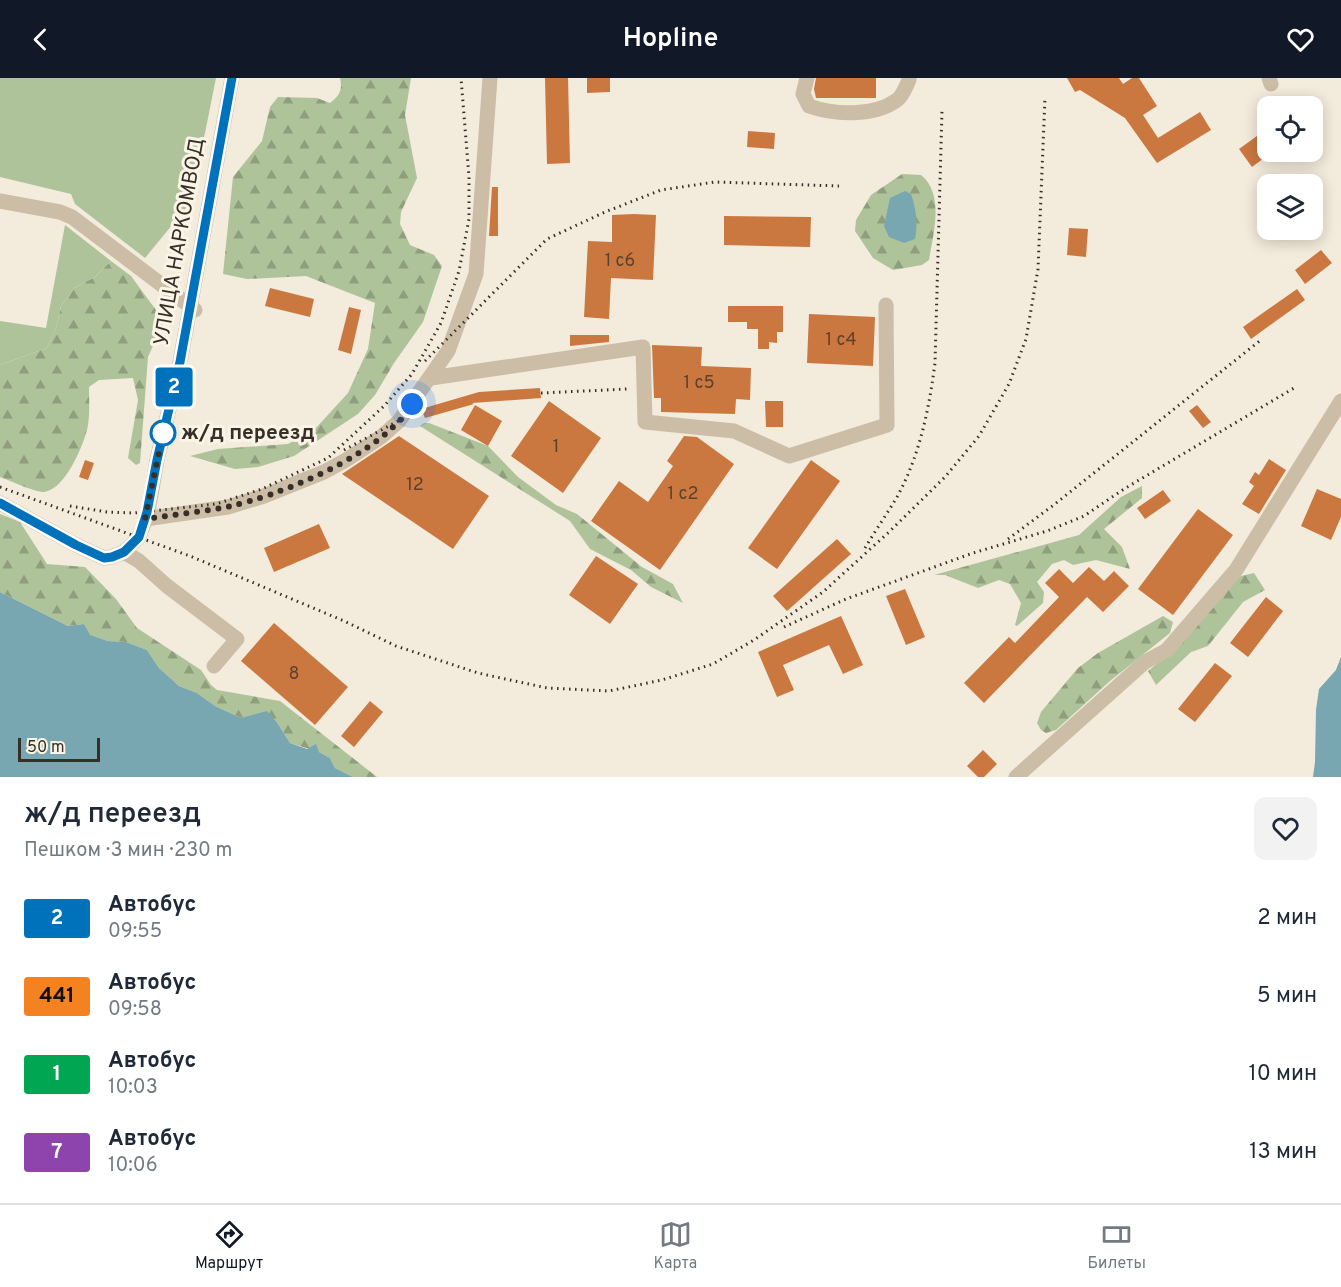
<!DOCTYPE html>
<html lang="ru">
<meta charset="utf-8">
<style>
:root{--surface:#fff;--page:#f2f2f3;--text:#1f2937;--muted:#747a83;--line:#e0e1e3;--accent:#111827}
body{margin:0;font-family:Overpass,sans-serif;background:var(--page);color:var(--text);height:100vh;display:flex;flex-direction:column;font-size:22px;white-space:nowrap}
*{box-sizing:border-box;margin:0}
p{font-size:20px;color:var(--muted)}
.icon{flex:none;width:33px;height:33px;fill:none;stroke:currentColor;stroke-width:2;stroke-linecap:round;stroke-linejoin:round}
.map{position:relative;height:699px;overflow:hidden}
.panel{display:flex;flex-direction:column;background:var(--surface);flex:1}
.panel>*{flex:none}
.badge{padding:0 12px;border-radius:4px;font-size:21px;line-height:39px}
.buttons{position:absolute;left:1257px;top:18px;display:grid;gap:12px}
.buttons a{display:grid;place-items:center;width:66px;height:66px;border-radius:12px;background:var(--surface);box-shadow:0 3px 15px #0003;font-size:30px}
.scale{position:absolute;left:18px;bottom:15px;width:82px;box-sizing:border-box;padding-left:6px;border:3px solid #372f27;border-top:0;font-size:16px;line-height:21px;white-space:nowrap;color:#372f27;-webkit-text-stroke:4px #faf4e7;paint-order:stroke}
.you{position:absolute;width:30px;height:30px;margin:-15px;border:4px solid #fff;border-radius:50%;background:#1a73e8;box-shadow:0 0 0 9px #1a73e833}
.map>.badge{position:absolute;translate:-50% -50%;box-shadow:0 0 0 3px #fff}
.round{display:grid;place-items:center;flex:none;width:63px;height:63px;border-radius:12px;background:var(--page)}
.head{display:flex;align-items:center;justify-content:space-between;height:102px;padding:0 24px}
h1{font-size:28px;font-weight:600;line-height:45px}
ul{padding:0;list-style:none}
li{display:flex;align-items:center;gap:18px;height:78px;padding:0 24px}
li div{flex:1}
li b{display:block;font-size:22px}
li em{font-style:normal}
li .badge{min-width:66px;font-weight:700;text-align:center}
header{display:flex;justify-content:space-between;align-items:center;height:78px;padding:0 24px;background:var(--accent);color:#fff;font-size:27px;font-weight:600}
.tab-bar{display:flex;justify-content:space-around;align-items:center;height:84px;border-top:2px solid var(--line);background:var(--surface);font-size:16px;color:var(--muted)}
.tab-bar a{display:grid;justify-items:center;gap:3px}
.tab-bar .selected{color:var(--accent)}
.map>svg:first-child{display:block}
.green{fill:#afc39a}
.forest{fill:url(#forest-firs)}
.water{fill:#78a6b1}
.building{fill:#cb7740}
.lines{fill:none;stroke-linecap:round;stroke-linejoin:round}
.minor{stroke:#ccbda6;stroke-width:15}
.rail{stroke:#372f27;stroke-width:3;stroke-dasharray:1.5 4.5;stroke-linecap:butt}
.line-casing{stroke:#fff;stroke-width:14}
.line{stroke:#0072bc;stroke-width:9}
.walk{stroke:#372f27;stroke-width:6;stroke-dasharray:0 10.8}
.stop-dot{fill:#fff;stroke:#0072bc;stroke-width:3}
.labels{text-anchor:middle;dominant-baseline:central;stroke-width:6;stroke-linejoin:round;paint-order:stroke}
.number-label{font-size:18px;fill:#5c412d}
.street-label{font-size:21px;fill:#372f27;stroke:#faf4e7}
.stop-label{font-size:21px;font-weight:bold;fill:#372f27;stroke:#faf4e7;text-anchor:start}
</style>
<header><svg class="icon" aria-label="back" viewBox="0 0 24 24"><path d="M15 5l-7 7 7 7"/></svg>Hopline<svg class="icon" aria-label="heart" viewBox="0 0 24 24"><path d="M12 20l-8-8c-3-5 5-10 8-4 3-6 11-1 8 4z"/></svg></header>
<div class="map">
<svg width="1341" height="699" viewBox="0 0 1341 699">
<defs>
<pattern id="forest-firs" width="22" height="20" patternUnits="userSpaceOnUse" patternTransform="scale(1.5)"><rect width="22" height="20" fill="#afc39a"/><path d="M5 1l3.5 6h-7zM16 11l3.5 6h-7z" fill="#8f9f7e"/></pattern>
</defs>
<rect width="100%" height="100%" fill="#f3ebdb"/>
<!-- green -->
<g class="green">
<path d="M 0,0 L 216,0 L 205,55 L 186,130 L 145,180 L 75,126 L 71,116 L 0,99 Z"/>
<path d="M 65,147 L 111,183 L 95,199 L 74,210 L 61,228 L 56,250 L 47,270 L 0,287 L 0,243 L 46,250 Z"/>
</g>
<!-- forest -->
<g class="forest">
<path d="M 340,0 L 411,0 L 405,37 L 417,100 L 401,134 L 400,146 L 410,167 L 434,177 L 442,188 L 423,244 L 394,285 L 375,317 L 358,336 L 294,378 L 258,389 L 235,391 L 190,378 L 218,371 L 288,366 L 315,351 L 348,315 L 368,271 L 375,225 L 306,198 L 247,201 L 223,196 L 233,99 L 262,63 L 270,29 L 278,19 L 317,20 L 330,25 C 339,18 343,12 340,0 Z"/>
<path d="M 902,96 L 921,97 C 945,116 933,157 929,182 L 922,187 L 893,192 L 873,180 L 855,153 L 856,142 L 871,117 Z"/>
<path d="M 111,183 L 131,198 L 164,243 L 148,279 L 140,385 L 136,387 L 128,380 L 138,322 L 133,300 L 99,302 L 89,309 C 89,321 90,335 88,347 C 85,365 65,412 44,414 C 34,414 11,403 0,399 L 0,287 L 47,270 L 56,250 L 61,228 L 74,210 L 95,199 Z"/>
<path d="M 424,345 L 429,345 L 488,368 L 518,399 L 556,427 L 577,436 L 642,489 L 673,506 L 683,525 L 651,509 L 631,492 L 590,471 L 570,443 L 420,348 Z"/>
<path d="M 1142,408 L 1142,420 L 1104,451 L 1122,469 L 1130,491 L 1096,482 L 1073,487 L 1064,482 L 1052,486 L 1037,504 L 1044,514 L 1043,525 L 1017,548 L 1015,547 L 1021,525 L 1010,506 L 999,502 L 978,510 L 945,497 L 934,497 L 1079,457 L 1121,419 Z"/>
<path d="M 0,436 L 20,444 L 47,486 L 85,489 L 116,521 L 137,550 L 201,592 L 211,607 L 217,612 L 280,623 L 377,699 L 353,699 L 335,690 L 330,680 L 319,674 L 290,665 L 278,646 L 257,637 L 241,640 L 215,628 L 197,615 L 179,608 L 159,590 L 147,572 L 126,564 L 108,563 L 89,557 L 84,546 L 68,548 L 0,514 Z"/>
<path d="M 1254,495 L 1265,512 L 1243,524 L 1208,568 L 1191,574 L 1156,607 L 1148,593 L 1181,566 L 1237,499 Z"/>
<path d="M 1163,538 L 1173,544 L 1170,555 L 1110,603 L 1056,652 L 1046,655 L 1041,652 L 1037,645 L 1041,634 L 1078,590 L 1098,575 Z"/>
</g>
<!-- water -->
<g class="water">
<path d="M 905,113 L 911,116 C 916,129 918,148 915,161 L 904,165 L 889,159 L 884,148 L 890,120 Z"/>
<path d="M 0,514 L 68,548 L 84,546 L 90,557 L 108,563 L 126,564 L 147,572 L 159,590 L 179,608 L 197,615 L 215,628 L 241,640 L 267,633 L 278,646 L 290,665 L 307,671 L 316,666 L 319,674 L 330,680 L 335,690 L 353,699 L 0,699 Z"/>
<path d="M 1341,579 L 1341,699 L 1313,699 L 1315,684 L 1316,632 L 1319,611 L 1336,592 Z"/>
</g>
<!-- building -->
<g class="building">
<path d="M 545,0 L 568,0 L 570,85 L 547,86 Z"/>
<path d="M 587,0 L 610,0 L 610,14 L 587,15 Z"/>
<path d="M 816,0 L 876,0 L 876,20 L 816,20 L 814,11 Z"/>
<path d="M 1067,0 L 1119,0 L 1123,6 L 1132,0 L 1139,0 L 1157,28 L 1143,37 L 1158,60 L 1200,34 L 1211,52 L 1157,85 L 1125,40 L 1080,12 L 1075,14 Z"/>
<path d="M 1268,50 L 1268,77 L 1252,89 L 1239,71 Z"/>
<path d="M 748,53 L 775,55 L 774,71 L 747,69 Z"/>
<path d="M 492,109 L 498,109 L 498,158 L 489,158 Z"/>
<path d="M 634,136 L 656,137 L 653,202 L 611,200 L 609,241 L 584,239 L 588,163 L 612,164 L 612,137 Z"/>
<path d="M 724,138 L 811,139 L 810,169 L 724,167 Z"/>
<path d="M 1069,150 L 1088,151 L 1086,179 L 1067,177 Z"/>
<path d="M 1321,172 L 1332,185 L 1305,206 L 1295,192 Z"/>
<path d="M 270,210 L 314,221 L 310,239 L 265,228 Z"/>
<path d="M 1297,211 L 1305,222 L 1251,261 L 1243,249 Z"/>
<path d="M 728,228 L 783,228 L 783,254 L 777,254 L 777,265 L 769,264 L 769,271 L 758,271 L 758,251 L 747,251 L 747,244 L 728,244 Z"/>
<path d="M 349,229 L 361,232 L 351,276 L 338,272 Z"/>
<path d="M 809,236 L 875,239 L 873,288 L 807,285 Z"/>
<path d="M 570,257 L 609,257 L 609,264 L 570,268 Z"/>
<path d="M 652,267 L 702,269 L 701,288 L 751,290 L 750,322 L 736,321 L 735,336 L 661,334 L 661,320 L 654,320 Z"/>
<path d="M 540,310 L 541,320 L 472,325 L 474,326 L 425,340 L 421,331 L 479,314 Z"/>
<path d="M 549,323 L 601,360 L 563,415 L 511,378 Z"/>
<path d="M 765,323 L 783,323 L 783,349 L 766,349 Z"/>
<path d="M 475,327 L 502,343 L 488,368 L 461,352 Z"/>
<path d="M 1197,327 L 1211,344 L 1203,350 L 1189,333 Z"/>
<path d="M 399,358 L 489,418 L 453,471 L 342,396 Z"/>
<path d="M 684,358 L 697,359 L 734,386 L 660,492 L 591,443 L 619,403 L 648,424 L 673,388 L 667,383 Z"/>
<path d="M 1269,381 L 1286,392 L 1259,436 L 1242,426 L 1254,408 L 1249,404 L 1255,394 L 1259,397 Z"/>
<path d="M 85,382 L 94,385 L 88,402 L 79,399 Z"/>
<path d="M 811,382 L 840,403 L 777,491 L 748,470 Z"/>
<path d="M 1317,411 L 1341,421 L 1341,439 L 1331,462 L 1301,448 Z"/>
<path d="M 1163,412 L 1171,423 L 1145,441 L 1137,430 Z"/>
<path d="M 1198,431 L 1233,457 L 1173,537 L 1138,511 Z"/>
<path d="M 319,446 L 330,470 L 274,494 L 264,470 Z"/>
<path d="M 837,461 L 851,476 L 787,533 L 773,518 Z"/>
<path d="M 596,478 L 638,506 L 610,546 L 569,517 Z"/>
<path d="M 1089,489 L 1104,503 L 1114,493 L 1129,508 L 1103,534 L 1087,519 L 984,625 L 964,605 L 1009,559 L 1015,565 L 1059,519 L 1045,505 L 1059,491 L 1073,505 Z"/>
<path d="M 905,511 L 925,559 L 906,567 L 886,518 Z"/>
<path d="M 1266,519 L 1283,533 L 1248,579 L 1230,565 Z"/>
<path d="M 841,538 L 863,587 L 843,596 L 829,567 L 783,587 L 794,612 L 777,619 L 758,574 Z"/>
<path d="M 274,545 L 348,609 L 315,647 L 241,583 Z"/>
<path d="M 1215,585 L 1232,598 L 1195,644 L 1178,631 Z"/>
<path d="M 370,623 L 383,634 L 354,669 L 341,658 Z"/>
<path d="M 983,672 L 997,686 L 984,699 L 978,699 L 967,688 Z"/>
</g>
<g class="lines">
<!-- minor -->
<g class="minor">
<path d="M 807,0 L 803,16 L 809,28 C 834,37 874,39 897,22 C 903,18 906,8 909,2 L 909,0"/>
<path d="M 1269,0 L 1271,6"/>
<path d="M 0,123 L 60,134 L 72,139 L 195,232"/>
<path d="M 431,300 L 643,269 L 645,344 L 734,353 L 789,378 L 887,347 L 886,227"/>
<path d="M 0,425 L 76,467 L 104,480 L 112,479 L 124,474 L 139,459 L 148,434 L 157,382 L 180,284 L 232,0"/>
<path d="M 145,441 L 228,429 L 264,418 L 324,394 L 346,382 L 381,359 L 399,343 L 448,273 L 476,196 L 490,0"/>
<path d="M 124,474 L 139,483 L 167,508 L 237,561 L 214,588"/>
<path d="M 1016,699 L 1145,584 L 1167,572 L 1236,492 L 1341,323"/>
</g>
<!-- rail -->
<g class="rail">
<path d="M 425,283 L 547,161 L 605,134 L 661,112 L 715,104 L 839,108"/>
<path d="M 541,315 L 627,311"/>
<path d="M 344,372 L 400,342 L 423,335"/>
<path d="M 0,409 L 190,478 L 344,543 L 396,568 L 478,595 L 547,610 L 609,613 L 662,602 L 713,586 L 754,562 L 823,514 L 889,454 L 945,399 L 979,358 L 1009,306 L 1026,261 L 1038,191 L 1045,19"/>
<path d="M 70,428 L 107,434 L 134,435 L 216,426 L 262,411 L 328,380 L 384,328 L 412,296 L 441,245 L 459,193 L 469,141 L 469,99 L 461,0"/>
<path d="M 1008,461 L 1055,426 L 1262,261"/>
<path d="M 865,470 C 875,453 887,436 897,419 C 920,377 929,331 935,285 L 942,32"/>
<path d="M 784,549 L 846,521 L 973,475 L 1047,453 L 1084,438 L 1124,411 L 1294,310"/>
</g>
</g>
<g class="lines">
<!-- line casing -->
<g class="line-casing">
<path id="line" d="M 0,425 L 76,467 L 104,480 L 112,479 L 124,474 L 139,459 L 147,434 L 157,382 L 180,284 L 232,0"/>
</g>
<!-- line -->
<use href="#line" class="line"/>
<!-- walk -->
<path class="walk" d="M 163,355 L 145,441 C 172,437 200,434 227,429 C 278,418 362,383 398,344 C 404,339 408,332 412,326"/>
</g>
<!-- markers -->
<circle class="stop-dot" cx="163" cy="355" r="12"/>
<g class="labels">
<!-- number labels -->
<g class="number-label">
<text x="620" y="183">1 с6</text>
<text x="841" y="262">1 с4</text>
<text x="699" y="305">1 с5</text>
<text x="556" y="369">1</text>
<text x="415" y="407">12</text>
<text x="683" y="416">1 с2</text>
<text x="294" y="596">8</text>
</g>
<!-- street labels -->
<g class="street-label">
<text transform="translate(180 164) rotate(-80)">УЛИЦА НАРКОМВОД</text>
</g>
<!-- stop labels -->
<g class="stop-label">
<text x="181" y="355">ж/д переезд</text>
</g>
</g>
</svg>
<div class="buttons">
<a><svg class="icon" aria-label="locate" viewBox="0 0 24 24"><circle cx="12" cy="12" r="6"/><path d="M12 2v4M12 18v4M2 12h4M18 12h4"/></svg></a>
<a><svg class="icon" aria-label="layers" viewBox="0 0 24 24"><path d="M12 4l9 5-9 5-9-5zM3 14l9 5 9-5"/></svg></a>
</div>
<div class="scale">50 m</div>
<div class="you" style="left:412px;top:326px"></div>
<b class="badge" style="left:174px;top:309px;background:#0072bc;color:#fff">2</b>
</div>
<section class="panel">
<div class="head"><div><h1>ж/д переезд</h1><p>Пешком · 3 мин · 230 m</p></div><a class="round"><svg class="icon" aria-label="heart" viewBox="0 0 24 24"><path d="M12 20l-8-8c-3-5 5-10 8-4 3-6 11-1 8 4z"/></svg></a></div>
<ul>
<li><span class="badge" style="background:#0072bc;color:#fff">2</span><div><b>Автобус</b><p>09:55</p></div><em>2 мин</em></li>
<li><span class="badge" style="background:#f58220;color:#111">441</span><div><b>Автобус</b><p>09:58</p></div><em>5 мин</em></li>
<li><span class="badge" style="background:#00a651;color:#fff">1</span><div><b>Автобус</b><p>10:03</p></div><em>10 мин</em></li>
<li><span class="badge" style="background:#8e44ad;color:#fff">7</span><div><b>Автобус</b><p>10:06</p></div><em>13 мин</em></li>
</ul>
</section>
<nav class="tab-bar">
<a class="selected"><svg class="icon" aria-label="directions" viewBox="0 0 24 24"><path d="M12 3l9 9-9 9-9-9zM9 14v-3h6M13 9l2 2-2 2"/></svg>Маршрут</a>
<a><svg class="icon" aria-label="map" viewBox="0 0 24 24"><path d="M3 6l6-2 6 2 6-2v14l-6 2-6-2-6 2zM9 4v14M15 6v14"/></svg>Карта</a>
<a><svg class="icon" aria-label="tickets" viewBox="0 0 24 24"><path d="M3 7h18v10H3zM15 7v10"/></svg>Билеты</a>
</nav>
